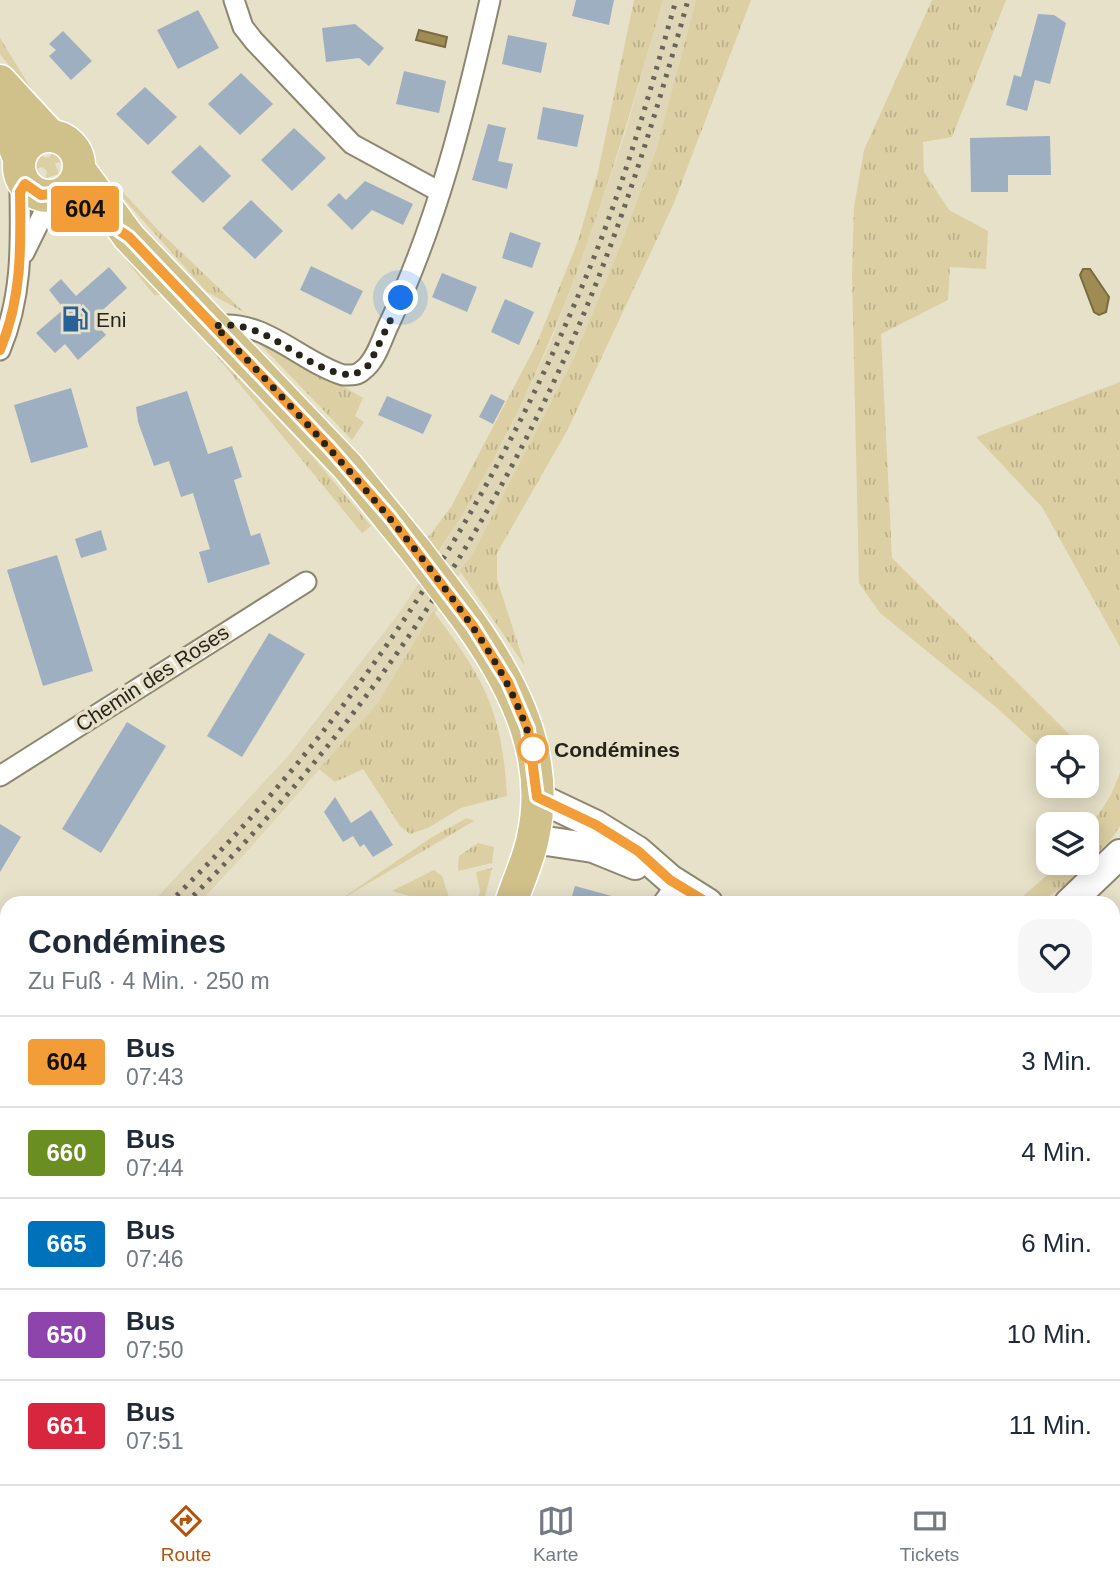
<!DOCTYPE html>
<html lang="de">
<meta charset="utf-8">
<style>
:root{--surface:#fff;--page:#f6f6f7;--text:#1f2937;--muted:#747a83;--line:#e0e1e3;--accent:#b45309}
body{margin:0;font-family:Arial,sans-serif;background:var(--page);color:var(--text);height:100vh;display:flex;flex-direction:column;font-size:26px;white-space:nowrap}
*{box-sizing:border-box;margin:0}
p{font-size:23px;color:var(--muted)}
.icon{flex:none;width:38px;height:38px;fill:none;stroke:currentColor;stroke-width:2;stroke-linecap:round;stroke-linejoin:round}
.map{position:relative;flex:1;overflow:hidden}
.side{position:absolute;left:0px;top:896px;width:1120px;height:588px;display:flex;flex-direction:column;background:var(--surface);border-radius:21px 21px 0 0;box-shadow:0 4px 18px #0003}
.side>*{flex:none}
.badge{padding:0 14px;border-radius:5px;font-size:24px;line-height:46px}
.fabs{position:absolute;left:1036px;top:735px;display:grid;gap:14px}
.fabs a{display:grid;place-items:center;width:63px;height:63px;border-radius:14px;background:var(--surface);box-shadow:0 4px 18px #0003;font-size:35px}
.you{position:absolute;width:35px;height:35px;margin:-18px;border:5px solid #fff;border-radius:50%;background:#1a73e8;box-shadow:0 0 0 10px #1a73e833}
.map>.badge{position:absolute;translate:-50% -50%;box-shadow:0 0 0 4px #fff}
.round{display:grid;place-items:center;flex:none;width:74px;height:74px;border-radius:21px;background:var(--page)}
.head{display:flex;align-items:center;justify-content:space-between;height:119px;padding:0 28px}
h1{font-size:33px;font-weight:700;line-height:52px}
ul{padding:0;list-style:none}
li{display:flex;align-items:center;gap:21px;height:91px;padding:0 28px;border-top:2px solid var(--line)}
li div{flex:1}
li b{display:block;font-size:26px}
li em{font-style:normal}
li .badge{min-width:77px;font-weight:700;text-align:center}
.dock{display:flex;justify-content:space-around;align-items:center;height:98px;border-top:2px solid var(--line);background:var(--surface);font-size:19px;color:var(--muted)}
.dock a{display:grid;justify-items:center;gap:4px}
.dock .current{color:var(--accent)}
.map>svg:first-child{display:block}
.built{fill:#dfd5b7}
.grass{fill:url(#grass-tufts)}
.water{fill:#9e8c52;stroke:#7a6c42;stroke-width:2}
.building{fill:#9eafc2}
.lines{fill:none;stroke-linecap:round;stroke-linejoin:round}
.minor-casing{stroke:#8d8771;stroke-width:23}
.secondary-casing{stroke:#8d8771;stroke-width:32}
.primary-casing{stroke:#fff;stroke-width:35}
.minor{stroke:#fff;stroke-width:19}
.secondary{stroke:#fff;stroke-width:28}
.primary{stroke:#d0c089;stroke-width:32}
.rail{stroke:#686457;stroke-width:5;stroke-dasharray:3.5 7;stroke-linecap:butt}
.primary-bridge-casing{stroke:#fff;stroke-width:35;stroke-linecap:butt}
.primary-bridge{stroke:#d0c089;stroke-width:32}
.line-casing{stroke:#fff;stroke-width:16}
.line{stroke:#f29d38;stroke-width:10}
.walk{stroke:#26231b;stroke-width:7;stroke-dasharray:0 12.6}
.stop-dot{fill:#fff;stroke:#f29d38;stroke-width:3.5}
.labels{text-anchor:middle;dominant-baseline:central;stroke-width:7;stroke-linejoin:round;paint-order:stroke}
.poi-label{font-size:21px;fill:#26231b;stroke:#e8e1c9;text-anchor:start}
.street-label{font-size:21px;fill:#26231b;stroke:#e8e1c9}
.stop-label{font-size:21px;font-weight:bold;fill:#26231b;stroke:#e8e1c9;text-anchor:start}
</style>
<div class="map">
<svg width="1120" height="1484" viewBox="0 0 1120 1484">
<defs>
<pattern id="grass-tufts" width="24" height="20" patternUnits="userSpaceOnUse" patternTransform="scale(1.75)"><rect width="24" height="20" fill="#dccfa3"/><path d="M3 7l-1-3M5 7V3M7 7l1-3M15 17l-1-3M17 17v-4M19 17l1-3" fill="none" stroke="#bdb18c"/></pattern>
</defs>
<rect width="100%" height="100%" fill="#e8e1c9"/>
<!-- built -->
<g class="built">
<path d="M 663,0 L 696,0 L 657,147 L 621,244 L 575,356 L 473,553 L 378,703 L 242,857 L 199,903 L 152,903 L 289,755 L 399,613 L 445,543 L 503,443 L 550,344 L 591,234 L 625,134 Z"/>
<path d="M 7,1031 L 7,1073 L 0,1079 L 0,1036 Z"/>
</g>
<!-- grass -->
<g class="grass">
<path d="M 634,0 L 663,0 C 607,197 546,396 428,567 L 417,552 L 451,507 L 537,343 L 578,241 L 598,172 Z"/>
<path d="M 696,0 L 751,0 L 674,203 L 567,431 L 497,553 L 497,579 L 525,666 L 460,571 L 473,553 L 575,356 L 621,244 L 657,147 Z"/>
<path d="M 932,0 L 1006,0 L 952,137 L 923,142 L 924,172 L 949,210 L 988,231 L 986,269 L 950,267 L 948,300 L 881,334 L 892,558 L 1082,747 L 1048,747 L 1048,755 L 997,708 L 880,613 L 859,583 L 852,274 L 854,207 L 864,150 Z"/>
<path d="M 0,38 L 35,95 L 34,98 L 0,54 Z"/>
<path d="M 53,150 L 62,162 L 55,163 L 59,174 L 46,178 L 47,171 L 42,167 L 36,169 L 35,160 L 40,153 L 45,158 L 50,157 Z"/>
<path d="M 120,189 L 158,230 L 245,313 L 207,292 L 123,198 L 118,193 Z"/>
<path d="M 111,241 L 114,241 L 165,295 L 154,295 Z"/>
<path d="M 258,336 L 363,398 L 355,416 L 364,422 L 352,440 L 254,338 Z"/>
<path d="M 210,348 L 313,457 L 371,526 L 362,533 Z"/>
<path d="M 1120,382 L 1120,647 L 1042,507 L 976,437 Z"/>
<path d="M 433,611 C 484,678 502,710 507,796 L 461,808 L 428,828 L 410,834 L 400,826 L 363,769 L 335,782 L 319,769 L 378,703 Z"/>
<path d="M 1120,773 L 1120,826 L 1112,838 L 1069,882 L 1040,903 L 1015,903 L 1061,863 L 1087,863 L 1087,832 L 1111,795 Z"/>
<path d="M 467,818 L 474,821 L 335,903 L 432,837 Z"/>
<path d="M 478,843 L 494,847 L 492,863 L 458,871 L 459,856 Z"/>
<path d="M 492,868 L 485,897 L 481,896 L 482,903 L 477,903 L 480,891 L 476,872 Z"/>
<path d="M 434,870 L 442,876 L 451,903 L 434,903 L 392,891 Z"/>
<path d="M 172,1477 L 246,1477 L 254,1480 L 253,1484 L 198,1484 Z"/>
<path d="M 366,1477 L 425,1477 L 423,1484 L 364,1484 Z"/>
</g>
<!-- water -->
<g class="water">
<path d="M 419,30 L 447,37 L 445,47 L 416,40 Z"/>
<path d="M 1083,269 L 1090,269 L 1109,297 L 1106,312 L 1099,315 L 1094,312 L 1080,275 Z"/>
</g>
<!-- building -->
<g class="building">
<path d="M 576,0 L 614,0 L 609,25 L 572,16 Z"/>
<path d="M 198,10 L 219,48 L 178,69 L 157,30 Z"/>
<path d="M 1038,14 L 1054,15 L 1066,23 L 1050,84 L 1035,80 L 1027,111 L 1006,105 L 1014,75 L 1021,77 Z"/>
<path d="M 355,24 L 384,48 L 369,66 L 359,58 L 326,62 L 322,28 Z"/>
<path d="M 63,31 L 92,61 L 71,80 L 49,56 L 56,50 L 49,44 Z"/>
<path d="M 508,35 L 547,43 L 541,73 L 502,64 Z"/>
<path d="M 404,71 L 446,81 L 439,113 L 396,104 Z"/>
<path d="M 241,73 L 273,104 L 240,135 L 208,104 Z"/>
<path d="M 145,87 L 177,117 L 148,145 L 116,114 Z"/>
<path d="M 543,107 L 584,115 L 577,147 L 537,139 Z"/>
<path d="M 488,124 L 506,128 L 498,161 L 513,164 L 507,189 L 472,180 Z"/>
<path d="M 294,128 L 326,158 L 292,191 L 261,160 Z"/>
<path d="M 1050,136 L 1051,175 L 1008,175 L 1008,192 L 971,192 L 970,138 Z"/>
<path d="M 200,145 L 231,176 L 203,203 L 171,172 Z"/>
<path d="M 365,181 L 413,204 L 403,225 L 372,210 L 352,230 L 327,205 L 339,193 L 346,200 Z"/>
<path d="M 251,200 L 283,231 L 255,259 L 222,228 Z"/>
<path d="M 510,232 L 541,243 L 532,268 L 502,258 Z"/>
<path d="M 311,266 L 363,291 L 351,315 L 300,290 Z"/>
<path d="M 109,267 L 127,288 L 95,317 L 98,320 L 95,323 L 106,335 L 78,360 L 65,344 L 55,353 L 36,333 L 64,309 L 49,290 L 61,279 L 76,296 Z"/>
<path d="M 442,273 L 477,287 L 467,312 L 432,297 Z"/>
<path d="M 505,299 L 534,312 L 519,345 L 491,332 Z"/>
<path d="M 71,388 L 88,447 L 31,463 L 14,405 Z"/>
<path d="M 187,391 L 208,454 L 232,446 L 242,477 L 234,480 L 251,536 L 260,533 L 270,564 L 208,583 L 199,552 L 210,549 L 193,493 L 181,497 L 169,461 L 154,466 L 138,422 L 136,407 Z"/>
<path d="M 491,394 L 505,401 L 493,424 L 479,417 Z"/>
<path d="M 387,396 L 432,415 L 423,434 L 378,415 Z"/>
<path d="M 101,530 L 107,550 L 81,558 L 75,539 Z"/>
<path d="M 57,555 L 93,671 L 43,686 L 7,570 Z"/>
<path d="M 269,633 L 305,654 L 242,757 L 207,736 Z"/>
<path d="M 127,722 L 166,746 L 101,853 L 62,829 Z"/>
<path d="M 335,797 L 351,823 L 371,810 L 393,845 L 373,857 L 364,844 L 360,847 L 353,836 L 343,842 L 324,812 Z"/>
<path d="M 0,824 L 21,837 L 0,872 Z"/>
<path d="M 575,886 L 619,898 L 618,903 L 570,903 Z"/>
</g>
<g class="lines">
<!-- minor casing -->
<g class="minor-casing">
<g id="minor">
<path d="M 234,0 L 243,27 L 254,41 L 352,144 L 440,192"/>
<path d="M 24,253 L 52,196"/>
<path d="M 215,326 C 264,318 299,361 343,375 C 351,375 357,376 363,370 C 376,361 382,338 389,324 C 438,221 465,111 490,0"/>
<path d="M 0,350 C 22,298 21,247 20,192 L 25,184"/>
<path d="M 0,776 L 306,582"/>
<path d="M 663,903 L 677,884"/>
<path d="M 1113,1128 L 1120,1123"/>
<path d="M 6,1189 L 7,1192"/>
<path d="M 1113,1213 L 1120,1215"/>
<path d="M 0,1453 L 7,1452"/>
<path d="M 115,1477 L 117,1484"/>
<path d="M 501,1484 L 504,1477"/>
<path d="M 719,1484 L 721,1477"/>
<path d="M 981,1484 L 987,1477"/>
</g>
</g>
<!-- secondary casing -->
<g class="secondary-casing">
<g id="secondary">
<path d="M 537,797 L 596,825 L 638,851 L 670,879 L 708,903"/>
<path d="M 533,839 L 593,848 L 635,865"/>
<path d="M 1069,903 L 1120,854"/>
</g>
</g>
<!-- primary casing -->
<g class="primary-casing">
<g id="primary">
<path d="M 0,81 L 50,135"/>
<path d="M 0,111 L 19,158"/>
<circle cx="49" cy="166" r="30"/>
<path d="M 79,169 L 129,237 L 348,467 L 417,552"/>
<path d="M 460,609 C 509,675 552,752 533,837 C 529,859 518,881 511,903"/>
<path d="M 352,1484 L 354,1477"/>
</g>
</g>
<!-- minor -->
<use href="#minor" class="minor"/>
<!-- secondary -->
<use href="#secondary" class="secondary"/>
<!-- primary -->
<use href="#primary" class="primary"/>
<!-- rail -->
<g class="rail">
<path d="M 169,903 C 360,717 503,490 600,242 C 630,164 653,81 676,0"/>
<path d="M 186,903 C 357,735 496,528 587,306 C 628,206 659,104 688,0"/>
<path d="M 0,1050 L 7,1045"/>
<path d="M 0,1065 L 7,1059"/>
</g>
<!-- primary-bridge casing -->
<g class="primary-bridge-casing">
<path id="primary-bridge" d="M 417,552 L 460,609"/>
</g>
<!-- primary-bridge -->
<use href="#primary-bridge" class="primary-bridge"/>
</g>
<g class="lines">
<!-- line casing -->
<g class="line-casing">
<path id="line" d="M 0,350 C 22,298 21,247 20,192 L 25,184 L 41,195 L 62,193 L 129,237 L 330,448 L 390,517 L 473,626 L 508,682 L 528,729 L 537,797 L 596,825 L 638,851 L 670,880 L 708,903"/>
</g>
<!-- line -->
<use href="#line" class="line"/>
<!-- walk -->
<path class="walk" d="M 401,298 L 369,365 L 354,375 C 303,374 270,317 215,326 C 290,405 364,483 431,570 C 473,626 514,680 533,749"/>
</g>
<!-- icons -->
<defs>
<g id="fuel-bare" transform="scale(2.1)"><path d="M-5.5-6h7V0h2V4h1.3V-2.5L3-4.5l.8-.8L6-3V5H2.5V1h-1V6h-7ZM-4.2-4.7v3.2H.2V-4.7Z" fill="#286198" stroke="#e8e1c9" stroke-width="2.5" paint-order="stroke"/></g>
</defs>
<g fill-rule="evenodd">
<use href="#fuel-bare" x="75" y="319"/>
</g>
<!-- markers -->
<circle class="stop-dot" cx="533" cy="749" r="14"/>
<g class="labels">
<!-- poi labels -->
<g class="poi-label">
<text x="96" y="319">Eni</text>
</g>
<!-- street labels -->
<g class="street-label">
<text transform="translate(152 678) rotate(-33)">Chemin des Roses</text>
</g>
<!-- stop labels -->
<g class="stop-label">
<text x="554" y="749">Condémines</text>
</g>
</g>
</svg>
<div class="fabs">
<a><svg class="icon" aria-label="locate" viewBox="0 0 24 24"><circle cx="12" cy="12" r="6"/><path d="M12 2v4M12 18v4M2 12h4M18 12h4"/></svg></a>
<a><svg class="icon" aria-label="layers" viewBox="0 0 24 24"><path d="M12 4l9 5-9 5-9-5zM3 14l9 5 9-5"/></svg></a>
</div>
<div class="you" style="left:401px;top:298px"></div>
<b class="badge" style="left:85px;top:209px;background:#f29d38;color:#111">604</b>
<section class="side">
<div class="head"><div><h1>Condémines</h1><p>Zu Fuß · 4 Min. · 250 m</p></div><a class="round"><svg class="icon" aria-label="heart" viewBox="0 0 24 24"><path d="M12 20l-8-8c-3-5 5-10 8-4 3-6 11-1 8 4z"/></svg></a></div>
<ul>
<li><span class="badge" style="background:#f29d38;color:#111">604</span><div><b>Bus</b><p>07:43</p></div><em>3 Min.</em></li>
<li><span class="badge" style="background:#6b8e23;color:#fff">660</span><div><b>Bus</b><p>07:44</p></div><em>4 Min.</em></li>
<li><span class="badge" style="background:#0072bc;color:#fff">665</span><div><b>Bus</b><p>07:46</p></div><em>6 Min.</em></li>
<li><span class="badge" style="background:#8e44ad;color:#fff">650</span><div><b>Bus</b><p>07:50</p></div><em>10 Min.</em></li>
<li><span class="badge" style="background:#d7263d;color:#fff">661</span><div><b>Bus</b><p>07:51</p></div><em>11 Min.</em></li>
</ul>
</section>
</div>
<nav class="dock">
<a class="current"><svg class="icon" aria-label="directions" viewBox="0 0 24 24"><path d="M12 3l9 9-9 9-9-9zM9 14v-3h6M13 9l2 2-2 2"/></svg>Route</a>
<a><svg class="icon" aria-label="map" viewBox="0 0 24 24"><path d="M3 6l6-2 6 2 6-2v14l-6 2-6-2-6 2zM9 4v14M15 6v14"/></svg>Karte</a>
<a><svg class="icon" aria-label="tickets" viewBox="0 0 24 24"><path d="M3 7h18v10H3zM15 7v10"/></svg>Tickets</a>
</nav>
